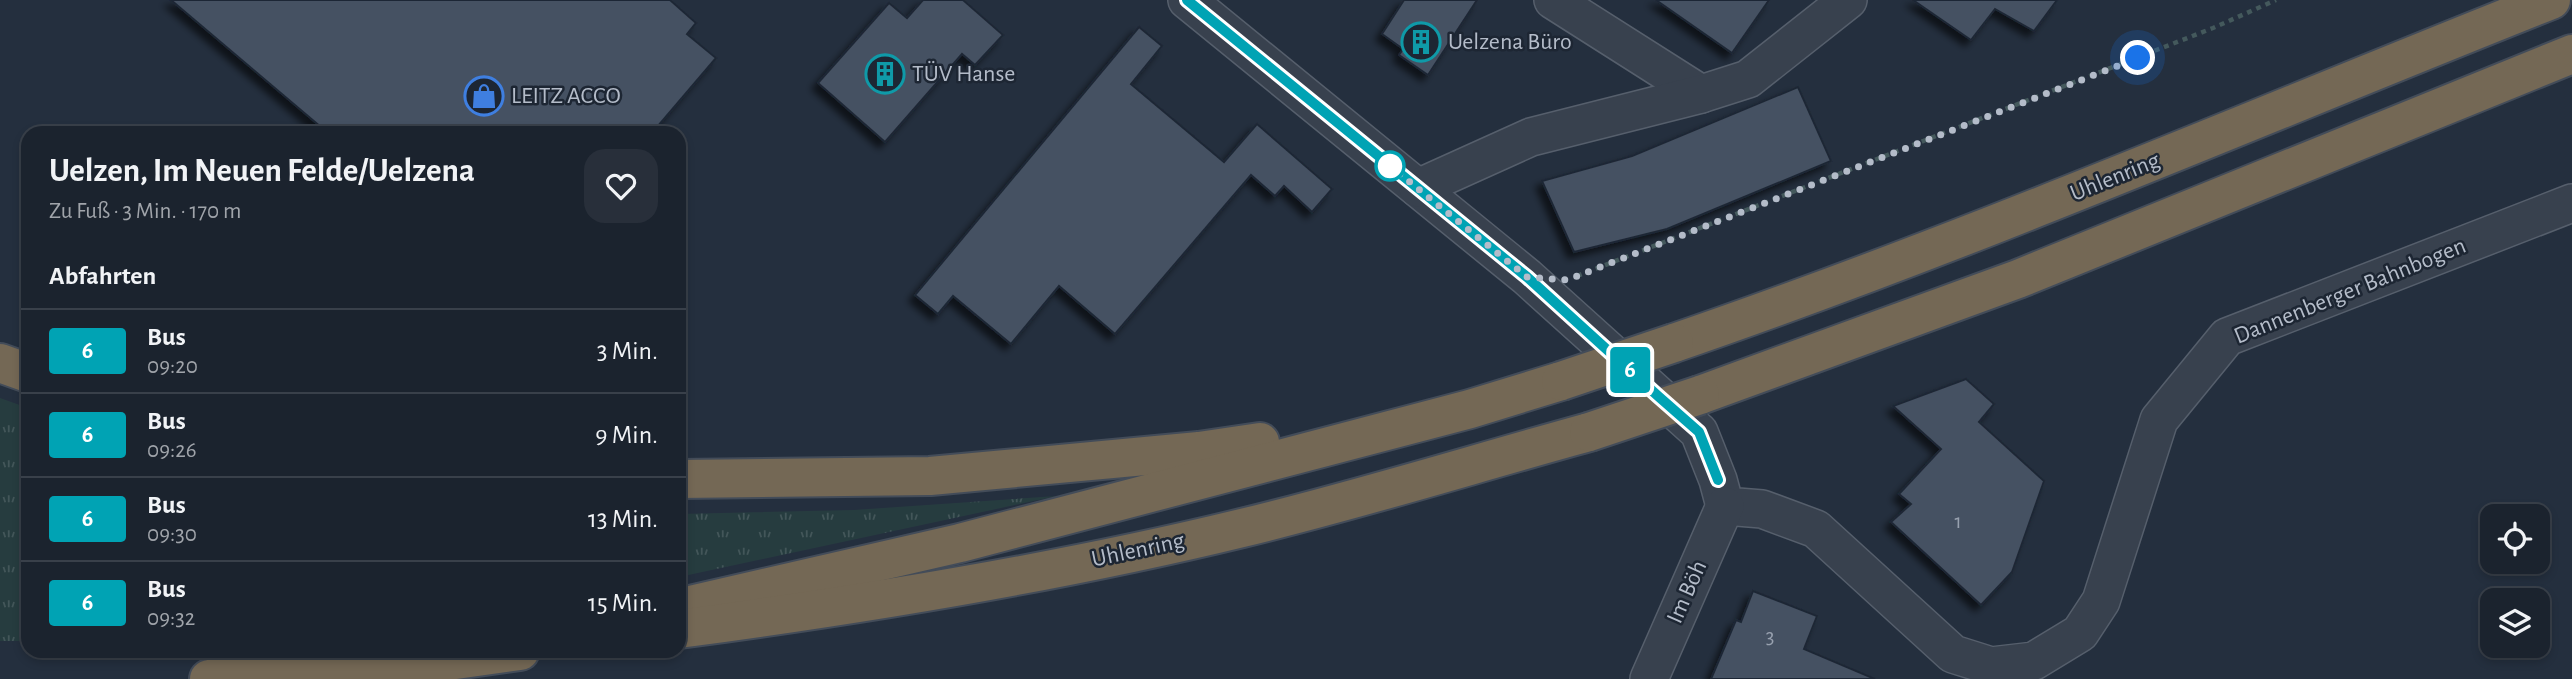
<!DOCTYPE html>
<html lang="de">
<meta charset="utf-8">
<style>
:root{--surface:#1b232e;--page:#282f3a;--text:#f1f3f6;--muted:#a0a4aa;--line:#39404a}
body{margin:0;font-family:"Alegreya Sans",sans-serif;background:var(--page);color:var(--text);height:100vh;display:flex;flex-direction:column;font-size:26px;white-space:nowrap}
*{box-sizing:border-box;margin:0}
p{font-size:23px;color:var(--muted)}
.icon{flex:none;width:38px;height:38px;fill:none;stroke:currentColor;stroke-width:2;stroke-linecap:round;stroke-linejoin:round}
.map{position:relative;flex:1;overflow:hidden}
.details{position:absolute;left:21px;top:126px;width:665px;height:532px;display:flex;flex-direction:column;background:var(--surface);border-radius:21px;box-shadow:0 4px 10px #0003,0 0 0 2px var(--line)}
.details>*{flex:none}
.badge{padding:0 14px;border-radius:5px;font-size:24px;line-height:46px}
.buttons{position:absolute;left:2480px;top:504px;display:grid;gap:14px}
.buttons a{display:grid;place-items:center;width:70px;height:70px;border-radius:14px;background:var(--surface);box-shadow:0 4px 10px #0003,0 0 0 2px var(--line);font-size:35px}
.you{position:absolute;width:35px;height:35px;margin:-18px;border:5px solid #fff;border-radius:50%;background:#1a73e8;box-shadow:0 0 0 10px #1a73e833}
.map>.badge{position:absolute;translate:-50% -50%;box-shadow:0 0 0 4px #fff}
h2{padding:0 28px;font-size:26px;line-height:63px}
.round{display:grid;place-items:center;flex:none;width:74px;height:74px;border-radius:21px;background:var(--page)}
.headline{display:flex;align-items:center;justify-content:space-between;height:119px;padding:0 28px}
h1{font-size:33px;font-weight:700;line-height:52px}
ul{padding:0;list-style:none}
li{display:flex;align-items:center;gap:21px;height:84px;padding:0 28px;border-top:2px solid var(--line)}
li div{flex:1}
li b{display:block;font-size:26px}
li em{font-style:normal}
li .badge{min-width:77px;font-weight:700;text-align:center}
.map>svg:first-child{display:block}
.grass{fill:url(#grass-tufts)}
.building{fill:#455162;stroke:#1f2835;stroke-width:2;filter:url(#shadow)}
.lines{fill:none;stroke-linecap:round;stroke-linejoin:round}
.minor-casing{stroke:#565f6c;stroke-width:40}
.highway-casing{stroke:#434c59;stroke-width:42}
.path{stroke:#44595c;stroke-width:4.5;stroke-dasharray:5 5;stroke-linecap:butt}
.minor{stroke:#38414e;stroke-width:37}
.highway{stroke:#746855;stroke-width:38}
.highway-bridge-casing{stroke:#434c59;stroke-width:42;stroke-linecap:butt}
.highway-bridge{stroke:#746855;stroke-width:38}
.line-casing{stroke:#fff;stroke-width:16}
.line{stroke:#00a3b4;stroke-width:10}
.walk{stroke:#b4bcc9;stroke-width:7;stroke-dasharray:0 12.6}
.stop-dot{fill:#fff;stroke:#00a3b4;stroke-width:3.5}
.labels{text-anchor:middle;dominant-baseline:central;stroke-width:5;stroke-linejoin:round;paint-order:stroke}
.number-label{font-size:21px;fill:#98a1af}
.poi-label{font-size:24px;fill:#b4bcc9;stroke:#1d2633;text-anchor:start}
.street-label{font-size:24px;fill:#b4bcc9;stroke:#1d2633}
</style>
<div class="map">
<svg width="2572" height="679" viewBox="0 0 2572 679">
<defs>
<pattern id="grass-tufts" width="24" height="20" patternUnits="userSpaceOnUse" patternTransform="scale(1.75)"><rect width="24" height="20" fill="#263c3f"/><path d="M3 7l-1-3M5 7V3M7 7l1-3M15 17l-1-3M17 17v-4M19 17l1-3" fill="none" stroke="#435659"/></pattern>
<filter id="shadow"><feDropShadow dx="-6" dy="6" stdDeviation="3.5" flood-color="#0009"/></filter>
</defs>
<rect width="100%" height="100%" fill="#242f3e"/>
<!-- grass -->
<g class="grass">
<path d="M 0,398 L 28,408 L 28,641 L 0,641 Z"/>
<path d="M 1057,496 L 679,577 L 679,514 L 854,510 Z"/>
</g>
<!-- building -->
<g class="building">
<path d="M 171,0 L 670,0 L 696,23 L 687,34 L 716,58 L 652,133 L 328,133 Z"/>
<path d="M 923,0 L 963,0 L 1003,35 L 975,65 L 962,54 L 885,142 L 818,83 L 889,3 L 907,18 Z"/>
<path d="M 1404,0 L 1477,0 L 1428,75 L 1399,55 L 1403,49 L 1382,34 Z"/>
<path d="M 1656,0 L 1769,0 L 1732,53 Z"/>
<path d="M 1913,0 L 2057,0 L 2034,31 L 1995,9 L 1971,40 Z"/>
<path d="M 1139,27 L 1162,46 L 1131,84 L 1224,162 L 1257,124 L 1332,189 L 1312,212 L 1284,186 L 1275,196 L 1251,175 L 1115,334 L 1059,286 L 1011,344 L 953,296 L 938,314 L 915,295 Z"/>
<path d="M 1798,87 L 1831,161 L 1667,229 L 1574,252 L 1542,181 L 1632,156 Z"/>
<path d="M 1966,379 L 1994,404 L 1979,422 L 2044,481 L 2012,572 L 1981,605 L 1891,522 L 1911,504 L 1899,494 L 1941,449 L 1893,406 Z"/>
<path d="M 1753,591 L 1817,616 L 1804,649 L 1875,679 L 1711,679 L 1736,620 L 1741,622 Z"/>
</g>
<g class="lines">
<!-- minor casing -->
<g class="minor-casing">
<g id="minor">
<path d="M 1187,0 L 1527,277 L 1699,432 L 1718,480 L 1725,506 L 1762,509 L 1816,529 L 1953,654 L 1991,666 L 2034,661 L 2080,633 L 2101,601 L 2159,420 L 2227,337 L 2572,203"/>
<path d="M 1553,0 L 1701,94"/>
<path d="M 1418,188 L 1531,137 L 1701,94 L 1748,79 L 1848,0"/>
<path d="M 1649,679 L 1725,506"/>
</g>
</g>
<!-- highway casing -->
<g class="highway-casing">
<g id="highway">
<path d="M 1674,343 C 1971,241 2259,116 2551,0"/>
<path d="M 0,363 L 28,373"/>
<path d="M 1700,395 L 2018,279 L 2572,54"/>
<path d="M 679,479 L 930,476 L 1199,451 L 1260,442"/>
<path d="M 686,606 L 960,543 L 1470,409 L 1561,381"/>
<path d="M 679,629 C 867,604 1057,573 1242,528 C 1358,500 1473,464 1589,432"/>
<path d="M 209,679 L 441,662 L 520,651"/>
</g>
</g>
<!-- path -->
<path class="path" d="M 1577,276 L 2213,28 L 2276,0"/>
<!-- minor -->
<use href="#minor" class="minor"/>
<!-- highway -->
<use href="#highway" class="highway"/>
<!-- highway-bridge casing -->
<g class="highway-bridge-casing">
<g id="highway-bridge">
<path d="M 1561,381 L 1674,343"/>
<path d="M 1589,432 L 1700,395"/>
</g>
</g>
<!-- highway-bridge -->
<use href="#highway-bridge" class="highway-bridge"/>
</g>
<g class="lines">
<!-- line casing -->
<g class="line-casing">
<path id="line" d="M 1187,0 L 1527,277 L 1658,396 L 1699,432 L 1718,480"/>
</g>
<!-- line -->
<use href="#line" class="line"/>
<!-- walk -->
<path class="walk" d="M 1390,166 L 1527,277 L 1567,280 L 2138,58"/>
</g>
<!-- icons -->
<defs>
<g id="building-ring" transform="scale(2.0125)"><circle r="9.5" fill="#1d2633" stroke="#0f9aa8" stroke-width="1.5"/><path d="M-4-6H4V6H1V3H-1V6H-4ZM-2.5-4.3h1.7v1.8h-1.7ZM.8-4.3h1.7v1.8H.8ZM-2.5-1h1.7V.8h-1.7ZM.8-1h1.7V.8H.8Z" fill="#0f9aa8"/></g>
<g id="shop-ring" transform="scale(2.0125)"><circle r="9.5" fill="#1d2633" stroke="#3f7fe0" stroke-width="1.5"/><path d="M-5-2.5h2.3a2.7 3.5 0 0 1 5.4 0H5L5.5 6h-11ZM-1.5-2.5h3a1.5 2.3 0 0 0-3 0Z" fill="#3f7fe0"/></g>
</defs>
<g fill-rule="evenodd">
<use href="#building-ring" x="1421" y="42"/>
<use href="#building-ring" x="885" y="74"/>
<use href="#shop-ring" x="484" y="96"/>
</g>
<!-- markers -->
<circle class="stop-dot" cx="1390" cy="166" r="14"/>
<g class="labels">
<!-- number labels -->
<g class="number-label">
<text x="1958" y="521">1</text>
<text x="1770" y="636">3</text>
</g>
<!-- poi labels -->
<g class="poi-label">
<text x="1448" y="42">Uelzena Büro</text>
<text x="912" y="74">TÜV Hanse</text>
<text x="511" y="96">LEITZ ACCO</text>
</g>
<!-- street labels -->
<g class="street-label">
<text transform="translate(2115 177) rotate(-22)">Uhlenring</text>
<text transform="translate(2350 291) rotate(-22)">Dannenberger Bahnbogen</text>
<text transform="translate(1138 550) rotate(-12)">Uhlenring</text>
<text transform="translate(1687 592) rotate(-66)">Im Böh</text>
</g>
</g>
</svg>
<div class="buttons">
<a><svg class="icon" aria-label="locate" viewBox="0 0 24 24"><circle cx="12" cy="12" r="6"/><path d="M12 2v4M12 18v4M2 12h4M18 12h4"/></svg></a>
<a><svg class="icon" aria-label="layers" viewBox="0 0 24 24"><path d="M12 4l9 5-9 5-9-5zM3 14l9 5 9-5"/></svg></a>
</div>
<div class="you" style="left:2138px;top:58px"></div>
<b class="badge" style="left:1630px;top:370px;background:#00a3b4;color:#fff">6</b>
<section class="details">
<div class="headline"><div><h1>Uelzen, Im Neuen Felde/Uelzena</h1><p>Zu Fuß · 3 Min. · 170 m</p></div><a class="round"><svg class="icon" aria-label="heart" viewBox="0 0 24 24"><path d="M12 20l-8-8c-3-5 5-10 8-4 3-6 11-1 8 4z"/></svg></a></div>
<h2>Abfahrten</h2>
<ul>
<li><span class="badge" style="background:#00a3b4;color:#fff">6</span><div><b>Bus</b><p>09:20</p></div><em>3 Min.</em></li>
<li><span class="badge" style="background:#00a3b4;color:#fff">6</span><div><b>Bus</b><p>09:26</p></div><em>9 Min.</em></li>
<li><span class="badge" style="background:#00a3b4;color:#fff">6</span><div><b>Bus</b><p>09:30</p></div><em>13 Min.</em></li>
<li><span class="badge" style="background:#00a3b4;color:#fff">6</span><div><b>Bus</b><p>09:32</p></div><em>15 Min.</em></li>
</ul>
</section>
</div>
